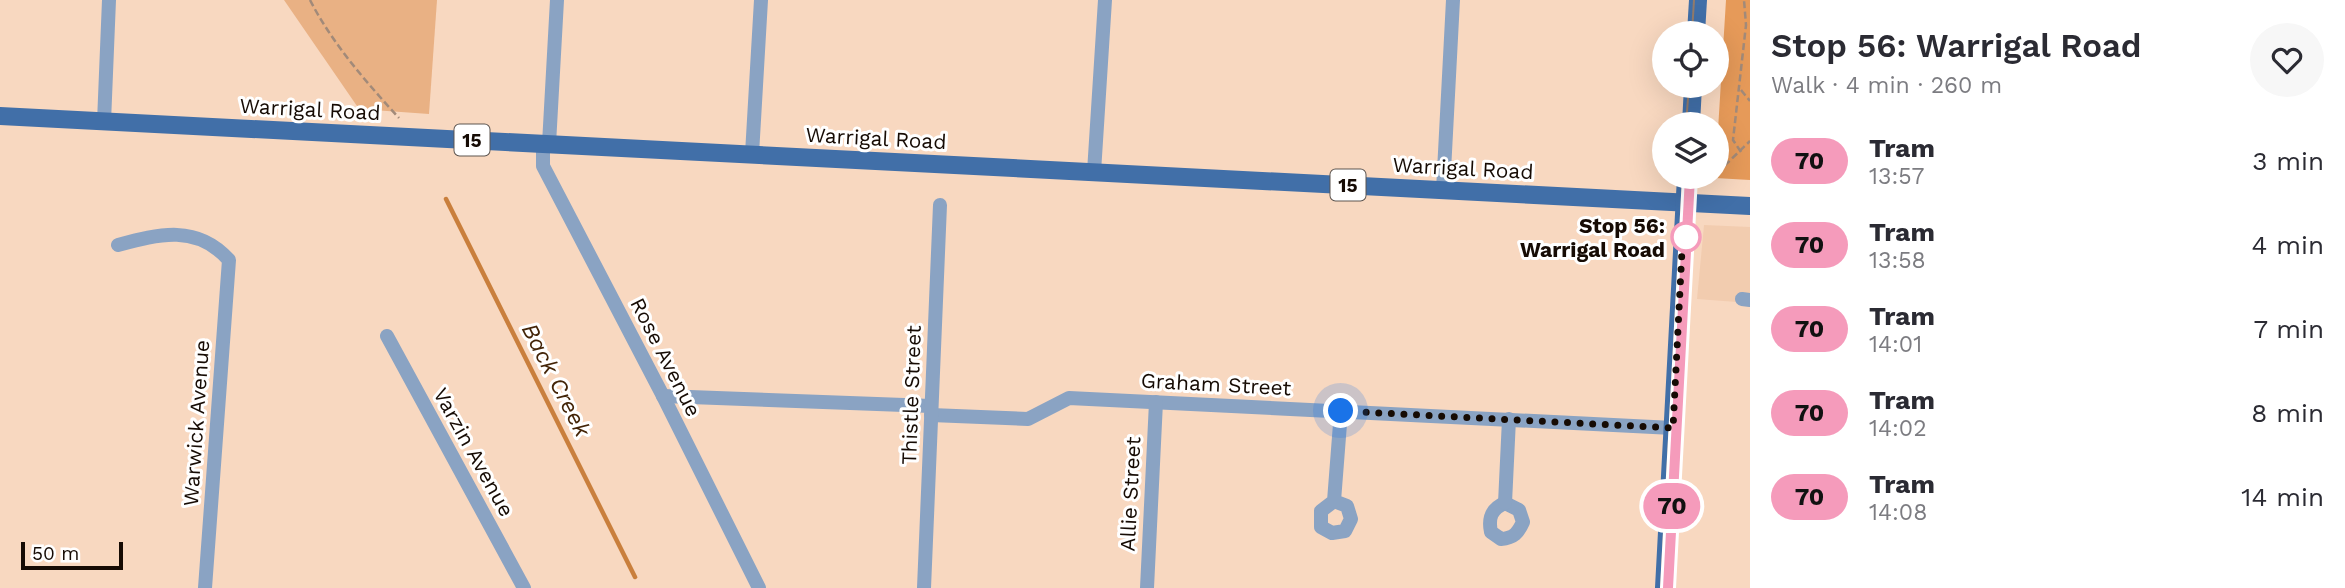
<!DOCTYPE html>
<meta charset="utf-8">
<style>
:root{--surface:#fff;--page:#f7f7f7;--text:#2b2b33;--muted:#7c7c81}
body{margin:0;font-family:"Work Sans",sans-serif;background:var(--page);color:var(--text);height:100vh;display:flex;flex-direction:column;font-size:26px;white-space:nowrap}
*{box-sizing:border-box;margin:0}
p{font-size:23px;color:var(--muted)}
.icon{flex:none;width:38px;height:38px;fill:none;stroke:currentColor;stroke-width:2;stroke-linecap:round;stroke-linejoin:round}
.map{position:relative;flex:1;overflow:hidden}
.details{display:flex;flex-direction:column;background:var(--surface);width:595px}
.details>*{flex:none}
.badge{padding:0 14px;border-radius:23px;font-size:24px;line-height:46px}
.fabs{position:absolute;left:1652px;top:21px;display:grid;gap:14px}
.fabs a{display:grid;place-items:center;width:77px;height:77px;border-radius:50%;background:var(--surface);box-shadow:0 7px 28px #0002;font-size:35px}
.scale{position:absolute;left:21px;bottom:18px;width:102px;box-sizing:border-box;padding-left:7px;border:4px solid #160b04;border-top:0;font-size:19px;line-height:24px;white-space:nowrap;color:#160b04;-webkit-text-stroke:5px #fff;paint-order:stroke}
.you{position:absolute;width:35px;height:35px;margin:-18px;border:5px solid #fff;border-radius:50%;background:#1a73e8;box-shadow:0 0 0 10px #1a73e833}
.map>.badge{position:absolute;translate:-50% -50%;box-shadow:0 0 0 4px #fff}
.round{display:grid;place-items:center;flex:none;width:74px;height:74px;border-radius:37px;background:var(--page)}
.head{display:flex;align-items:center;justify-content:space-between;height:119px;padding:0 21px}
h1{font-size:33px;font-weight:600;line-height:52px}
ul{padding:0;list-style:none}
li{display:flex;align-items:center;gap:21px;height:84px;padding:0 21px}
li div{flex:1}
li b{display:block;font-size:26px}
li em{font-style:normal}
li .badge{min-width:77px;font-weight:700;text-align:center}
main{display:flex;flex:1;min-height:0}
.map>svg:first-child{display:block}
.built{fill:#f2ccaf}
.green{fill:#e9b184}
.forest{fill:#e69a59}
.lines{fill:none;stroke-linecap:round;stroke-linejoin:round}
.stream{stroke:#c97f3d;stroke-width:4.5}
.path{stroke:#a28a79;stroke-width:2.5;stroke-dasharray:7 3.5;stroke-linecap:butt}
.minor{stroke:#8aa3c3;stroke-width:14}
.major{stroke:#416fa8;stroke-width:18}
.tram{stroke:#927b6b;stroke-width:2}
.line-casing{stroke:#fff;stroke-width:16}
.line{stroke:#f59bbb;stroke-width:10}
.walk{stroke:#160b04;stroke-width:7;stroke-dasharray:0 12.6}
.stop-dot{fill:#fff;stroke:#f59bbb;stroke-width:3.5}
.labels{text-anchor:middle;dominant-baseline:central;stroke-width:6;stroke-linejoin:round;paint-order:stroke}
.shield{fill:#fff;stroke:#5c544f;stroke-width:2}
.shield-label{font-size:19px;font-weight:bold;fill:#160b04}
.street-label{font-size:21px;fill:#160b04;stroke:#fff}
.stop-label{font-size:21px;font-weight:bold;fill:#160b04;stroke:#fff;text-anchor:end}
.water-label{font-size:23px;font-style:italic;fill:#432407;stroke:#fff}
</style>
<main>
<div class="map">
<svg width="1750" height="588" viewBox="0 0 1750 588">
<rect width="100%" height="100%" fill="#f8d8c0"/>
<!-- built -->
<path class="built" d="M 1704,225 L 1750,227 L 1750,303 L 1697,299 Z"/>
<!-- green -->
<path class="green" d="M 284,0 L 437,0 L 429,114 L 359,109 Z"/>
<!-- forest -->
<path class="forest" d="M 1726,0 L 1750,0 L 1750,180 L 1715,178 L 1717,177 L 1717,146 Z"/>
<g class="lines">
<!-- stream -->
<path class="stream" d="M 446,199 L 635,577"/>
<!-- path -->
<g class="path">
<path d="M 310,0 C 332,43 366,82 399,118"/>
<path d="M 1741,90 L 1750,101"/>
<path d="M 1741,152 L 1733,140 L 1746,25 L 1744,0"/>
<path d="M 1717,173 L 1750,141"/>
<path d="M 1709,180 L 1713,177"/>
</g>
<!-- minor -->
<g class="minor">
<path d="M 104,122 L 109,0"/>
<path d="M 543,144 L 543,166 L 663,396 L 759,588"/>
<path d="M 549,144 L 557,0"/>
<path d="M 752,154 L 761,0"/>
<path d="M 1094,172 L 1105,0"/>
<path d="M 1443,190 L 1453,0"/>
<path d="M 118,245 C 159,234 197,224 229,260 L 205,588"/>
<path d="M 1742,299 L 1750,300"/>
<path d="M 387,336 L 524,588"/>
<path d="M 663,396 L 931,406"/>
<path d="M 931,415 L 1028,419 L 1069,398 L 1673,428"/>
<path d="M 1334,501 L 1347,506 L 1351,519 L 1345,531 L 1332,533 L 1321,527 L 1321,511 L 1334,501 L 1341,411"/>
<path d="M 1505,503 L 1519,510 L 1523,522 C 1518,533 1514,538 1501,539 L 1491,532 C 1488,518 1491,509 1505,503 Z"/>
<path d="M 1505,503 L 1509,419"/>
<path d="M 924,588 L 940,205"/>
<path d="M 1147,588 L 1156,402"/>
</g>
<!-- major -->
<g class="major">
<path d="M 1696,33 L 1698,0"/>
<path d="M 0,116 L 1750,206"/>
<path d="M 1691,124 L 1693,86"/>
<path d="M 1664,588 L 1686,177"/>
</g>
<!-- tram -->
<g class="tram">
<path d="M 1692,33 L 1694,0"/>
<path d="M 1686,124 L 1689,86"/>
<path d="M 1661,588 L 1683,177"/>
</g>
</g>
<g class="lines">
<!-- line casing -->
<g class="line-casing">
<path id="line" d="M 1668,588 L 1690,177"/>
</g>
<!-- line -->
<use href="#line" class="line"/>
<!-- walk -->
<path class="walk" d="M 1341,411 L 1673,428 L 1682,250 L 1686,237"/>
</g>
<!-- markers -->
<circle class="stop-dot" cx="1686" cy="237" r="14"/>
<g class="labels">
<!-- shield labels -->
<g class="shield">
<rect x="454.5" y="124.5" width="35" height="31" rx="5"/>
<rect x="1330.5" y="169.5" width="35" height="31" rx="5"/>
</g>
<g class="shield-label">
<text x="472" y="140">15</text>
<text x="1348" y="185">15</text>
</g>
<!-- street labels -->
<g class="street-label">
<text transform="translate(310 109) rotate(3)">Warrigal Road</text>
<text transform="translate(876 138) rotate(3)">Warrigal Road</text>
<text transform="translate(1463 168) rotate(3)">Warrigal Road</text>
<text transform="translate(666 357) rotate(63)">Rose Avenue</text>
<text transform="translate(1216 384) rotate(3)">Graham Street</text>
<text transform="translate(911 395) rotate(-88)">Thistle Street</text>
<text transform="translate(196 423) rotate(-86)">Warwick Avenue</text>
<text transform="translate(474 452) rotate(61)">Varzin Avenue</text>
<text transform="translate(1130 494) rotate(-87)">Allie Street</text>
</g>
<!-- stop labels -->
<g class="stop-label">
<text x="1665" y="225">Stop 56:<tspan x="1665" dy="24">Warrigal Road</tspan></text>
</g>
<!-- water labels -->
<g class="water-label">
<text transform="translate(556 380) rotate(63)">Back Creek</text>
</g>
</g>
</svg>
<div class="fabs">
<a><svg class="icon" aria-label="locate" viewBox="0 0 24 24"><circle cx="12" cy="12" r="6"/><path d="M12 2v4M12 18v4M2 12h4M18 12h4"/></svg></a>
<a><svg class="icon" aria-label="layers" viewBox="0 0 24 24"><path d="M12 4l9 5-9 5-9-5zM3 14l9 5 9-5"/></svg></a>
</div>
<div class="scale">50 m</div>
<div class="you" style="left:1341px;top:411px"></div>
<b class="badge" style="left:1672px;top:506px;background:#f59bbb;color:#111">70</b>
</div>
<section class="details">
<div class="head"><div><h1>Stop 56: Warrigal Road</h1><p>Walk · 4 min · 260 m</p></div><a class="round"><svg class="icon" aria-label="heart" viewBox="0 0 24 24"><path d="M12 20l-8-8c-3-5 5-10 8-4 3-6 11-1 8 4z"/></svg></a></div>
<ul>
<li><span class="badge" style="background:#f59bbb;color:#111">70</span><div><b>Tram</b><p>13:57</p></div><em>3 min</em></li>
<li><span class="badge" style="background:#f59bbb;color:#111">70</span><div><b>Tram</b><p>13:58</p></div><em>4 min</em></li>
<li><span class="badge" style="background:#f59bbb;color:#111">70</span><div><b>Tram</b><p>14:01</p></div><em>7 min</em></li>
<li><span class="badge" style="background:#f59bbb;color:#111">70</span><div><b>Tram</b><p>14:02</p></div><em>8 min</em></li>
<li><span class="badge" style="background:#f59bbb;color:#111">70</span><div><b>Tram</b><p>14:08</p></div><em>14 min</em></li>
</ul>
</section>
</main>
